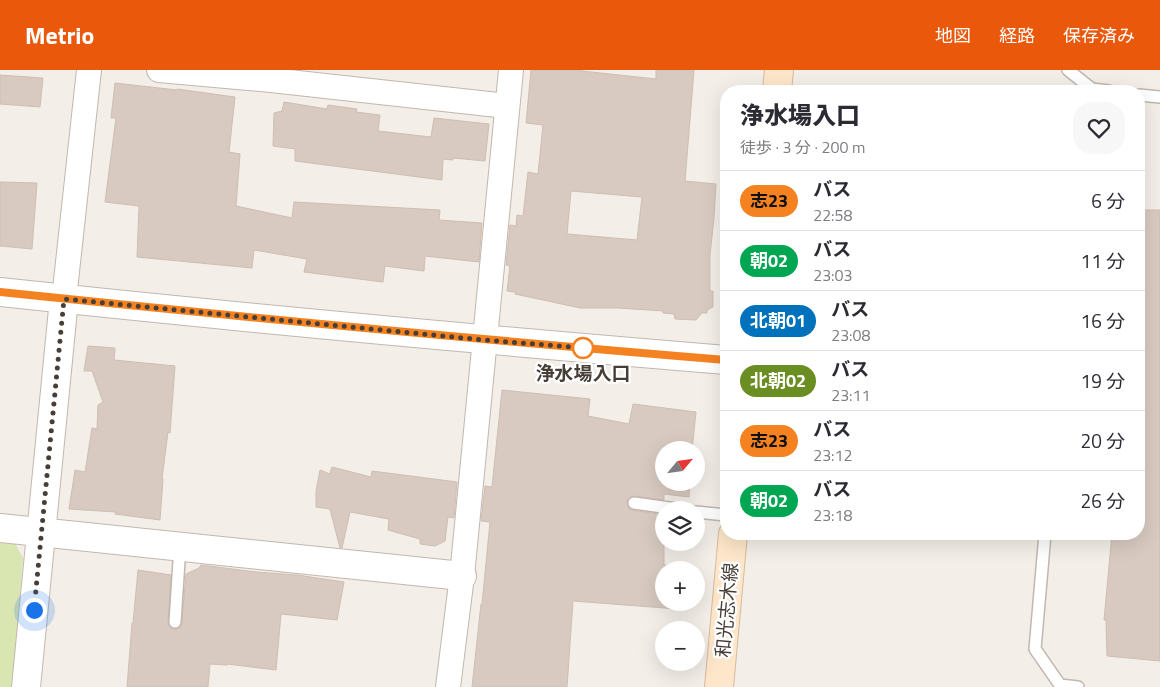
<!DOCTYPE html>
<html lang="ja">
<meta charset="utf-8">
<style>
:root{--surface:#fff;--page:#f7f7f7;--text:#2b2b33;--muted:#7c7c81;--line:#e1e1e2;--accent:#ea580c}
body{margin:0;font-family:"Titillium Web","Noto Sans JP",sans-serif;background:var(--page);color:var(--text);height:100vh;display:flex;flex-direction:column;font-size:19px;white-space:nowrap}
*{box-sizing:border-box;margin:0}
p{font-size:16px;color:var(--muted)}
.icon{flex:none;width:28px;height:28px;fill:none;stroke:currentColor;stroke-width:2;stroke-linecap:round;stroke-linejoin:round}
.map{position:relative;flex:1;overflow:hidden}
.panel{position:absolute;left:720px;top:15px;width:425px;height:455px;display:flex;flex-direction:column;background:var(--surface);border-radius:20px;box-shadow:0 5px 20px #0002}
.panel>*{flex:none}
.badge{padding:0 10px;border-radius:16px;font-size:18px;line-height:32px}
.needle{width:32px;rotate:61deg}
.controls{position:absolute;left:655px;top:371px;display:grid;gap:10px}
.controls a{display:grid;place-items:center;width:50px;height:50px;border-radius:50%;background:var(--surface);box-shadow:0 5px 20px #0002;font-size:25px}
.you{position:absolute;width:25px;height:25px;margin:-12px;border:4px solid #fff;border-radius:50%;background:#1a73e8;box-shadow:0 0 0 8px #1a73e833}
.map>.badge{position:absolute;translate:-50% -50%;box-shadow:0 0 0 2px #fff}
.round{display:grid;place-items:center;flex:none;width:52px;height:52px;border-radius:20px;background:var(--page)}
.head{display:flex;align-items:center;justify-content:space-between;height:85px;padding:0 20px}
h1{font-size:24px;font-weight:800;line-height:38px}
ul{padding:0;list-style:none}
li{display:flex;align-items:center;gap:15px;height:60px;padding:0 20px;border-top:1px solid var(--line)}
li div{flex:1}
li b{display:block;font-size:19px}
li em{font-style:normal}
li .badge{min-width:55px;font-weight:700;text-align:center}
header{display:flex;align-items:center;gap:30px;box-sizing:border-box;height:70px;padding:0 25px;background:var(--accent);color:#fff}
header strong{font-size:24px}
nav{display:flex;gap:28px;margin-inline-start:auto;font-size:18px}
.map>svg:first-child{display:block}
.green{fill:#d9e6b2}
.building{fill:#d8cac1;stroke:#cfbeb1;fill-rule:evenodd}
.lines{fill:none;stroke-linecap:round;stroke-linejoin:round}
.service-casing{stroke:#c2b7ae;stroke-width:14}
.minor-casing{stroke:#c2b7ae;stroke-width:26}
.tertiary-casing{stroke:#c2b7ae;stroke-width:30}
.secondary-casing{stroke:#d5bb9c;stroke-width:30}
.service{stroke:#fff;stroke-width:11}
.minor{stroke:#fff;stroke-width:24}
.tertiary{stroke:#fff;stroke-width:28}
.secondary{stroke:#fde6c9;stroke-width:28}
.line-casing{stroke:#fff;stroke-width:11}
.line{stroke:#f58220;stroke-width:8}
.walk{stroke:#473e37;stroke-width:5;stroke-dasharray:0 9}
.stop-dot{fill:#fff;stroke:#f58220;stroke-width:2.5}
.labels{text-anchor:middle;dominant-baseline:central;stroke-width:4.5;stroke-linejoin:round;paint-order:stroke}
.stop-label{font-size:19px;font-weight:bold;fill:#473e37;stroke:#fff}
.street-label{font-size:19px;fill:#473e37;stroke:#fff}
</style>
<header>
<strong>Metrio</strong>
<nav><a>地図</a><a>経路</a><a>保存済み</a></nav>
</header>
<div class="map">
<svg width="1160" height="617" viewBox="0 0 1160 617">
<rect width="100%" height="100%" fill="#f3eee8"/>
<!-- green -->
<path class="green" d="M 0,471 L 15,473 L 23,488 L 12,617 L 0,617 Z"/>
<!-- building -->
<g class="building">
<path d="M 531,0 L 582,0 L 582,1 L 656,9 L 656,0 L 694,0 L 685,111 L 716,114 L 714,148 L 710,185 L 710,221 L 713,221 L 713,237 L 707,240 L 707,243 L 702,243 L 696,250 L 675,249 L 674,244 L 663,243 L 663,241 L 618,238 L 580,238 L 515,224 L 515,222 L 507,221 L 510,196 L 506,195 L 510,155 L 516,156 L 517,145 L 523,146 L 528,102 L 538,104 L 543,55 L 526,53 ZM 571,121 L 642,127 L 637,170 L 567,164 Z"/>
<path d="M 0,5 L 43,8 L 40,37 L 0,34 Z"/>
<path d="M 115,13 L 177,20 L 177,19 L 235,27 L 229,82 L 240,84 L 236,136 L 292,148 L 294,132 L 440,140 L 439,150 L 482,153 L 479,192 L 425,186 L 424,201 L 385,196 L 383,212 L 304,202 L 307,189 L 254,180 L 252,198 L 137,187 L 139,136 L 105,132 L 116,48 L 111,48 Z"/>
<path d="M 284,32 L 327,39 L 328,35 L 357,39 L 356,42 L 380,45 L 378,61 L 431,67 L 434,48 L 489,54 L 485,91 L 453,88 L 453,90 L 443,89 L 442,110 L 295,91 L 295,79 L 273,76 L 274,43 L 282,41 Z"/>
<path d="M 0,112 L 37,113 L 32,179 L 0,176 Z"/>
<path d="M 1144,140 L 1160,140 L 1160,591 L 1107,586 L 1106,550 L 1104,550 L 1112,464 L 1139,464 L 1139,195 Z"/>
<path d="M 88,276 L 115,278 L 114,290 L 175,296 L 170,363 L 168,362 L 162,409 L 163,409 L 160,450 L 115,444 L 116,442 L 69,439 L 75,400 L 85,402 L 92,358 L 97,359 L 98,335 L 103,332 L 92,301 L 84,301 Z"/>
<path d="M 502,320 L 590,329 L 588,346 L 629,354 L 633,334 L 696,342 L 692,380 L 664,380 L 664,412 L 690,412 L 689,427 L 664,424 L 664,430 L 635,426 L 628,428 L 627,432 L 629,439 L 632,440 L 664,445 L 664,495 L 684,497 L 684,500 L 664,500 L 664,532 L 679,532 L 678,539 L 573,531 L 567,617 L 472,617 L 481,534 L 482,534 L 490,452 L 481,451 L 485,416 L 492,417 Z"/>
<path d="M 332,397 L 371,407 L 372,401 L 457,412 L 454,448 L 448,447 L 445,471 L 435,476 L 420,474 L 420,469 L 388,460 L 389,449 L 350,442 L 342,478 L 340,478 L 330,439 L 316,437 L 316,421 L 320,400 L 330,404 Z"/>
<path d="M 201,495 L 256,502 L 297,505 L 344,512 L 337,550 L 281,544 L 276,600 L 227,594 L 227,595 L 210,594 L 208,617 L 127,617 L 132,553 L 133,553 L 138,500 L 171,505 L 168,552 L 170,558 L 175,559 L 181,557 L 182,552 L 186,504 L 199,498 Z"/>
</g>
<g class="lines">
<!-- service casing -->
<g class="service-casing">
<g id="service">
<path d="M 1068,0 L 1092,19"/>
<path d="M 1092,21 L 1092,19 L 1109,21"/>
<path d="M 1139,25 L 1160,27"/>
<path d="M 634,433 L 684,440"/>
<path d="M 696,442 L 726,445"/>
<path d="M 1045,464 L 1035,579 L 1060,615 L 1078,617"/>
<path d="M 175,552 L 180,476"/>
</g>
</g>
<!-- minor casing -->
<g class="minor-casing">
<g id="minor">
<path d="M 159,0 L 271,10 L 507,36"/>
<path d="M 64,229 L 89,0"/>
<path d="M 448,617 L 462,506 L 511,0"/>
</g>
</g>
<!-- tertiary casing -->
<g class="tertiary-casing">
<g id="tertiary">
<path d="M 0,222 C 242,248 484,270 726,290"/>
<path d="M 0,458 L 462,506"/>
<path d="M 26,617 L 64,229"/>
</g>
</g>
<!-- secondary casing -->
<g class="secondary-casing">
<g id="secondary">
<path d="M 777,21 L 779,0"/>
<path d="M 719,617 L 733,464"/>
</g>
</g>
<!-- service -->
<use href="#service" class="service"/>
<!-- minor -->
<use href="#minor" class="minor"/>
<!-- tertiary -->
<use href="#tertiary" class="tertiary"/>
<!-- secondary -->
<use href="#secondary" class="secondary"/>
</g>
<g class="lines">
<!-- line casing -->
<g class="line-casing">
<path id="line" d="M 0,222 C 242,247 484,270 726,290"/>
</g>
<!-- line -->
<use href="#line" class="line"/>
<!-- walk -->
<path class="walk" d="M 34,540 L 64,229 L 485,270 L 583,278"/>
</g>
<!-- markers -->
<circle class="stop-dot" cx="583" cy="278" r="10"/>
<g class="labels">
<!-- stop labels -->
<g class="stop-label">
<text x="583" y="302">浄水場入口</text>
</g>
<!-- street labels -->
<g class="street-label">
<text transform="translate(726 540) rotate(-85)">和光志木線</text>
</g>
</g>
</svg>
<div class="controls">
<a><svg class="needle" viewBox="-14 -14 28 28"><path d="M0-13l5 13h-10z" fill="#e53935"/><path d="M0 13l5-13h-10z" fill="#7c7c81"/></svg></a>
<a><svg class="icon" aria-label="layers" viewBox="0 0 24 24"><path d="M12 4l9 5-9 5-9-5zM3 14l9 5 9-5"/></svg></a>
<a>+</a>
<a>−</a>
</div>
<div class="you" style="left:34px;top:540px"></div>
<section class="panel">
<div class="head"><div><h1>浄水場入口</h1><p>徒歩 · 3 分 · 200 m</p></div><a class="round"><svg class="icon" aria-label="heart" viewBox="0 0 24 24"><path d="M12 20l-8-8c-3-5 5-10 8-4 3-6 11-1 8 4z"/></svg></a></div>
<ul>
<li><span class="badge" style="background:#f58220;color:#111">志23</span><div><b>バス</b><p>22:58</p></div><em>6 分</em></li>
<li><span class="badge" style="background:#00a651;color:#fff">朝02</span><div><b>バス</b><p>23:03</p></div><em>11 分</em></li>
<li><span class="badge" style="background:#0072bc;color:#fff">北朝01</span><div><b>バス</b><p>23:08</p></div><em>16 分</em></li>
<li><span class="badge" style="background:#6b8e23;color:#fff">北朝02</span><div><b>バス</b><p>23:11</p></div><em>19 分</em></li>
<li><span class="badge" style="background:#f58220;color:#111">志23</span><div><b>バス</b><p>23:12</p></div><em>20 分</em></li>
<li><span class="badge" style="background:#00a651;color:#fff">朝02</span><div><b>バス</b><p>23:18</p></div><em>26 分</em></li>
</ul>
</section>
</div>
